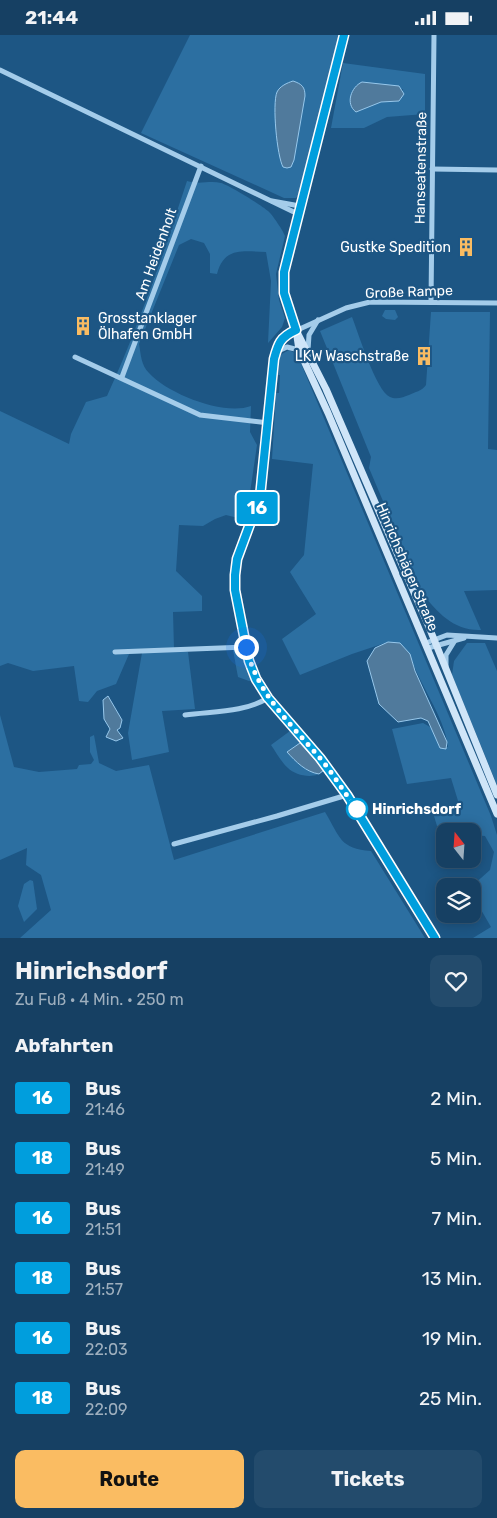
<!DOCTYPE html>
<html lang="de">
<meta charset="utf-8">
<style>
:root{--surface:#164063;--page:#234b6c;--text:#f1f3f6;--muted:#9eafbe;--line:#355978;--accent:#fabc62}
body{margin:0;font-family:Rubik,sans-serif;background:var(--page);color:var(--text);height:100vh;display:flex;flex-direction:column;font-size:19px;white-space:nowrap}
*{box-sizing:border-box;margin:0}
p{font-size:16px;color:var(--muted)}
.icon{flex:none;width:28px;height:28px;fill:none;stroke:currentColor;stroke-width:2;stroke-linecap:round;stroke-linejoin:round}
.map{position:relative;height:903px;overflow:hidden}
.sheet{display:flex;flex-direction:column;background:var(--surface);flex:1}
.sheet>*{flex:none}
.badge{padding:0 10px;border-radius:4px;font-size:18px;line-height:32px}
.needle{width:32px;rotate:343deg}
.fabs{position:absolute;left:436px;top:788px;display:grid;gap:10px}
.fabs a{display:grid;place-items:center;width:45px;height:45px;border-radius:10px;background:var(--surface);box-shadow:0 2px 12px #0003,0 0 0 1px var(--line);font-size:25px}
.you{position:absolute;width:25px;height:25px;margin:-12px;border:4px solid #fff;border-radius:50%;background:#1a73e8;box-shadow:0 0 0 8px #1a73e833}
.map>.badge{position:absolute;translate:-50% -50%;box-shadow:0 0 0 2px #fff}
h2{padding:0 15px;font-size:19px;line-height:45px}
.round{display:grid;place-items:center;flex:none;width:52px;height:52px;border-radius:10px;background:var(--page)}
.summary{display:flex;align-items:center;justify-content:space-between;height:85px;padding:0 15px}
h1{font-size:24px;font-weight:700;line-height:38px}
.primary-button{display:flex;gap:10px;margin-top:auto;padding:10px 15px}
.primary-button a{flex:1;height:58px;border-radius:10px;background:var(--accent);color:#111;font-size:20px;font-weight:700;line-height:58px;text-align:center}
.primary-button a+a{background:var(--page);color:var(--text)}
ul{padding:0;list-style:none}
li{display:flex;align-items:center;gap:15px;height:60px;padding:0 15px}
li div{flex:1}
li b{display:block;font-size:19px}
li em{font-style:normal}
li .badge{min-width:55px;font-weight:700;text-align:center}
.status{display:flex;justify-content:space-between;align-items:center;height:35px;padding:0 25px;background:var(--surface);direction:ltr}
.status svg{height:14px;fill:currentColor}
.map>svg:first-child{display:block}
.green{fill:#2c6fa1;fill-rule:evenodd}
.water{fill:#507a9c;stroke:#97c8ec}
.lines{fill:none;stroke-linecap:round;stroke-linejoin:round}
.street{stroke:#a4ccea;stroke-width:5}
.secondary{stroke:#cfe5f8;stroke-width:7}
.line-casing{stroke:#fff;stroke-width:11}
.line{stroke:#009edd;stroke-width:8}
.walk{stroke:#fff;stroke-width:5;stroke-dasharray:0 9}
.stop-dot{fill:#fff;stroke:#009edd;stroke-width:2.5}
.labels{text-anchor:middle;dominant-baseline:central;stroke-width:4.5;stroke-linejoin:round;paint-order:stroke}
.street-label{font-size:14px;fill:#fff;stroke:#1d5684}
.poi-label{font-size:14px;fill:#fff;stroke:#1d5684;text-anchor:end}
.stop-label{font-size:14px;font-weight:bold;fill:#fff;stroke:#1d5684;text-anchor:start}
</style>
<div class="status"><b>21:44</b><svg viewBox="0 0 49 12"><path d="M0 12V9h3v3zM5 12V6h3v6zM10 12V3h3v9zM15 12V0h3v12zM26 1h20v11H26zM47 4h2v5h-2z"/></svg></div>
<div class="map">
<svg width="497" height="903" viewBox="0 0 497 903">
<rect width="100%" height="100%" fill="#1d5684"/>
<!-- green -->
<g class="green">
<path d="M 190,0 L 341,0 L 302,156 L 296,163 L 284,163 L 141,98 Z"/>
<path d="M 343,28 L 425,39 L 425,79 L 387,82 L 364,93 L 331,93 ZM 403,54 L 402,62 L 394,67 L 388,65 L 353,75 L 350,62 Z"/>
<path d="M 187,146 C 200,150 210,145 221,148 C 229,150 261,170 268,176 C 272,179 284,197 285,201 L 276,239 L 279,265 L 285,283 L 282,292 L 268,308 L 271,246 L 266,217 C 242,216 224,212 217,239 L 210,238 L 210,219 L 204,208 L 191,204 L 179,210 L 139,309 C 141,320 141,330 149,338 C 168,359 224,381 251,371 L 250,397 L 257,410 L 246,485 L 226,480 L 215,484 L 203,491 L 179,490 L 176,536 L 202,561 L 202,576 L 173,577 L 174,614 L 188,617 L 195,674 L 162,676 L 169,717 L 132,725 L 128,698 L 142,618 L 129,619 L 116,649 L 97,656 L 88,667 L 79,666 L 74,631 L 33,636 L 8,628 L 0,631 L 0,376 L 69,409 L 71,399 L 86,367 L 107,361 C 139,291 163,219 187,146 Z"/>
<path d="M 385,275 L 395,275 L 398,282 L 395,285 L 386,284 L 382,281 Z"/>
<path d="M 431,277 L 490,277 L 488,414 L 497,415 L 497,555 L 464,556 L 481,595 C 454,596 438,578 422,558 L 369,433 L 371,422 L 320,296 L 352,282 C 358,297 376,356 390,362 C 396,365 404,362 409,360 C 415,357 422,356 426,350 Z"/>
<path d="M 289,315 L 297,319 L 491,781 L 497,800 L 497,903 L 473,903 L 491,892 L 473,861 L 472,851 L 490,835 L 494,817 L 485,801 L 473,800 L 472,796 L 450,796 L 437,791 L 434,781 L 459,769 L 451,743 L 407,749 L 392,694 L 423,688 L 432,693 L 440,713 L 448,712 C 444,679 419,651 410,619 L 388,607 L 352,619 L 300,640 L 282,604 L 316,579 L 290,537 L 304,520 L 313,429 L 272,424 L 276,358 L 279,358 L 280,340 L 278,340 L 280,320 Z"/>
<path d="M 467,608 L 485,608 L 497,636 L 497,750 L 452,640 L 454,626 Z"/>
<path d="M 242,614 L 253,645 L 249,646 L 238,642 L 233,615 Z"/>
<path d="M 0,680 L 14,732 L 39,737 L 77,734 L 79,730 L 91,729 L 94,725 L 90,717 L 90,702 L 94,700 L 99,728 L 116,736 L 149,730 L 174,825 L 325,777 C 340,802 340,814 371,816 L 425,903 L 20,903 L 51,875 L 41,840 L 26,830 L 27,813 L 0,825 Z"/>
<path d="M 290,696 L 324,735 C 316,745 296,741 288,733 C 281,727 276,717 271,710 Z"/>
<path d="M 30,845 L 33,846 L 37,874 L 24,887 L 18,871 L 24,849 Z"/>
</g>
<!-- water -->
<g class="water">
<path d="M 293,46 C 302,49 305,52 305,61 L 294,125 L 291,132 L 287,133 L 283,132 C 277,121 272,69 277,57 C 280,51 287,48 293,46 Z"/>
<path d="M 362,47 L 399,51 L 404,59 L 399,66 L 381,67 L 356,77 C 345,69 351,52 362,47 Z"/>
<path d="M 388,607 L 400,608 L 410,619 L 415,636 L 447,707 L 446,714 L 440,713 L 428,686 L 421,683 L 398,687 L 379,669 L 367,626 L 375,613 Z"/>
<path d="M 108,661 L 122,685 L 120,693 L 117,695 L 123,703 L 116,706 L 106,702 L 110,694 L 104,684 L 103,665 Z"/>
<path d="M 300,708 L 324,735 L 319,739 C 306,737 296,727 287,717 Z"/>
</g>
<g class="lines">
<!-- street -->
<g class="street">
<path d="M 0,35 L 298,179"/>
<path d="M 432,134 L 497,135"/>
<path d="M 272,166 L 300,171"/>
<path d="M 431,267 L 434,0"/>
<path d="M 308,315 L 309,300 L 318,285"/>
<path d="M 276,317 L 287,312 L 299,315"/>
<path d="M 75,322 L 200,380 L 269,388"/>
<path d="M 122,342 L 201,131"/>
<path d="M 426,608 L 447,600 L 497,603"/>
<path d="M 428,613 L 464,603"/>
<path d="M 115,617 L 246,612"/>
<path d="M 446,631 L 446,620 L 454,607"/>
<path d="M 185,680 C 213,676 243,678 268,663"/>
<path d="M 174,809 L 277,781 L 347,760"/>
<path d="M 435,903 L 347,760 L 320,723 L 268,663 L 256,644 L 249,626 L 235,540 L 237,525 L 260,462 L 274,324 L 278,308 L 282,302 L 346,273 L 370,267 L 497,268"/>
</g>
<!-- secondary -->
<g class="secondary">
<path d="M 344,0 L 284,237 L 284,258 L 296,295 L 326,354 L 429,592 L 497,760"/>
<path d="M 296,295 L 299,315 L 328,378 L 497,779"/>
</g>
</g>
<g class="lines">
<!-- line casing -->
<g class="line-casing">
<path id="line" d="M 344,0 L 284,237 L 284,258 L 296,295 C 280,302 278,309 274,324 L 260,462 L 237,524 L 235,540 L 235,555 L 249,626 L 256,644 L 268,663 L 320,723 L 347,760 L 435,903"/>
</g>
<!-- line -->
<use href="#line" class="line"/>
<!-- walk -->
<path class="walk" d="M 246,612 C 257,658 289,687 319,722 C 333,738 344,758 357,774"/>
</g>
<!-- icons -->
<defs>
<g id="building-bare" transform="scale(1.5)"><path d="M-4-6H4V6H1V3H-1V6H-4ZM-2.5-4.3h1.7v1.8h-1.7ZM.8-4.3h1.7v1.8H.8ZM-2.5-1h1.7V.8h-1.7ZM.8-1h1.7V.8H.8Z" fill="#fabc62" stroke="#1d5684" stroke-width="2.5" paint-order="stroke"/></g>
</defs>
<g fill-rule="evenodd">
<use href="#building-bare" x="466" y="212"/>
<use href="#building-bare" x="83" y="291"/>
<use href="#building-bare" x="424" y="321"/>
</g>
<!-- markers -->
<circle class="stop-dot" cx="357" cy="774" r="10"/>
<g class="labels">
<!-- street labels -->
<g class="street-label">
<text transform="translate(421 133) rotate(-89)">Hanseatenstraße</text>
<text transform="translate(156 219) rotate(-70)">Am Heidenholt</text>
<text transform="translate(409 257) rotate(-2)">Große Rampe</text>
<text transform="translate(407 532) rotate(67)">Hinrichshäger Straße</text>
</g>
<!-- poi labels -->
<g class="poi-label">
<text x="451" y="212">Gustke Spedition</text>
<text x="98" y="283" text-anchor="start">Grosstanklager<tspan x="98" dy="16">Ölhafen GmbH</tspan></text>
<text x="409" y="321">LKW Waschstraße</text>
</g>
<!-- stop labels -->
<g class="stop-label">
<text x="372" y="774">Hinrichsdorf</text>
</g>
</g>
</svg>
<div class="fabs">
<a><svg class="needle" viewBox="-14 -14 28 28"><path d="M0-13l5 13h-10z" fill="#e53935"/><path d="M0 13l5-13h-10z" fill="#9eafbe"/></svg></a>
<a><svg class="icon" aria-label="layers" viewBox="0 0 24 24"><path d="M12 4l9 5-9 5-9-5zM3 14l9 5 9-5"/></svg></a>
</div>
<div class="you" style="left:246px;top:612px"></div>
<b class="badge" style="left:257px;top:473px;background:#009edd;color:#fff">16</b>
</div>
<section class="sheet">
<div class="summary"><div><h1>Hinrichsdorf</h1><p>Zu Fuß · 4 Min. · 250 m</p></div><a class="round"><svg class="icon" aria-label="heart" viewBox="0 0 24 24"><path d="M12 20l-8-8c-3-5 5-10 8-4 3-6 11-1 8 4z"/></svg></a></div>
<h2>Abfahrten</h2>
<ul>
<li><span class="badge" style="background:#009edd;color:#fff">16</span><div><b>Bus</b><p>21:46</p></div><em>2 Min.</em></li>
<li><span class="badge" style="background:#009edd;color:#fff">18</span><div><b>Bus</b><p>21:49</p></div><em>5 Min.</em></li>
<li><span class="badge" style="background:#009edd;color:#fff">16</span><div><b>Bus</b><p>21:51</p></div><em>7 Min.</em></li>
<li><span class="badge" style="background:#009edd;color:#fff">18</span><div><b>Bus</b><p>21:57</p></div><em>13 Min.</em></li>
<li><span class="badge" style="background:#009edd;color:#fff">16</span><div><b>Bus</b><p>22:03</p></div><em>19 Min.</em></li>
<li><span class="badge" style="background:#009edd;color:#fff">18</span><div><b>Bus</b><p>22:09</p></div><em>25 Min.</em></li>
</ul>
<div class="primary-button"><a>Route</a><a>Tickets</a></div>
</section>
